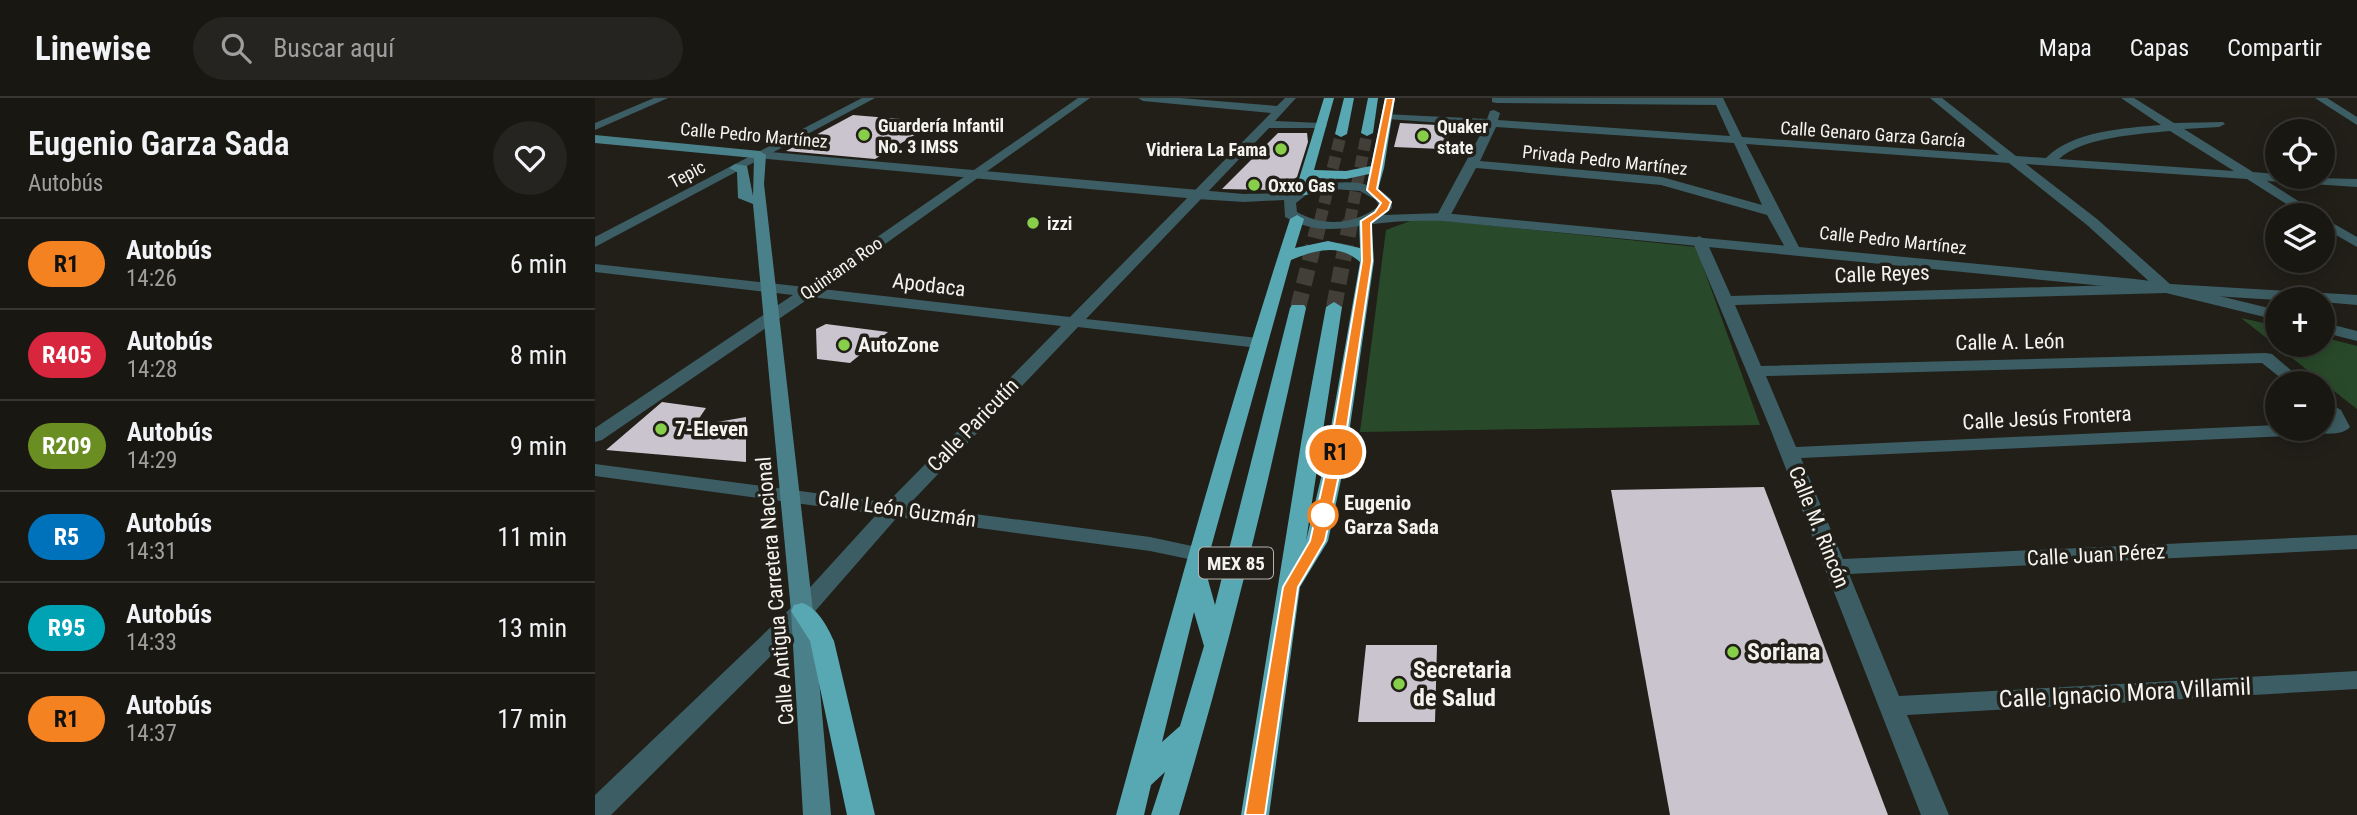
<!DOCTYPE html>
<html lang="es">
<meta charset="utf-8">
<style>
:root{--surface:#191712;--page:#262420;--text:#f1f3f6;--muted:#9f9f9f;--line:#373632}
body{margin:0;font-family:"Roboto Condensed",sans-serif;background:var(--page);color:var(--text);height:100vh;display:flex;flex-direction:column;font-size:26px;white-space:nowrap}
*{box-sizing:border-box;margin:0}
p{font-size:23px;color:var(--muted)}
.icon{flex:none;width:38px;height:38px;fill:none;stroke:currentColor;stroke-width:2;stroke-linecap:round;stroke-linejoin:round}
.map{position:relative;flex:1;overflow:hidden}
.details{display:flex;flex-direction:column;background:var(--surface);width:595px}
.details>*{flex:none}
.badge{padding:0 14px;border-radius:23px;font-size:24px;line-height:46px}
.buttons{position:absolute;left:1670px;top:21px;display:grid;gap:14px}
.buttons a{display:grid;place-items:center;width:70px;height:70px;border-radius:50%;background:var(--surface);box-shadow:0 4px 18px #0003,0 0 0 2px var(--line);font-size:35px}
.map>.badge{position:absolute;translate:-50% -50%;box-shadow:0 0 0 4px #fff}
.round{display:grid;place-items:center;flex:none;width:74px;height:74px;border-radius:37px;background:var(--page)}
.summary{display:flex;align-items:center;justify-content:space-between;height:119px;padding:0 28px}
h1{font-size:33px;font-weight:600;line-height:52px}
ul{padding:0;list-style:none}
li{display:flex;align-items:center;gap:21px;height:91px;padding:0 28px;border-top:2px solid var(--line)}
li div{flex:1}
li b{display:block;font-size:26px}
li em{font-style:normal}
li .badge{min-width:77px;font-weight:700;text-align:center}
header{display:flex;align-items:center;gap:42px;box-sizing:border-box;height:98px;padding:0 35px;background:var(--surface);border-bottom:2px solid var(--line)}
header strong{font-size:33px}
nav{display:flex;gap:38px;margin-inline-start:auto;font-size:24px}
.search{width:490px;height:63px;background:var(--page);display:flex;align-items:center;gap:18px;box-sizing:border-box;padding:0 24px;border-radius:38px;color:var(--muted);font-size:26px}
main{display:flex;flex:1;min-height:0}
.map>svg:first-child{display:block}
.green{fill:#294a2a}
.building{fill:#c9c4cd}
.lines{fill:none;stroke-linecap:round;stroke-linejoin:round}
.trunk-tunnel-far1{stroke:#413f38;stroke-width:12;stroke-dasharray:12 6;stroke-linecap:butt}
.trunk-tunnel{stroke:#413f38;stroke-width:16;stroke-dasharray:16 8;stroke-linecap:butt}
.minor{fill:#3c5d63;fill-rule:evenodd}
.tertiary{fill:#3c5d63;fill-rule:evenodd}
.secondary{fill:#4a8089;fill-rule:evenodd}
.trunk{fill:#58a8b4;fill-rule:evenodd}
.line{fill:#f58220;stroke:#fff;stroke-width:2}
.poi-dot{fill:#87cf4a;stroke:#211f18;stroke-width:2.5}
.stop-dot{fill:#fff;stroke:#f58220;stroke-width:3.5}
.labels{text-anchor:middle;dominant-baseline:central;stroke-width:7;stroke-linejoin:round;paint-order:stroke}
.far-poi-label{font-size:18px;font-weight:bold;fill:#f4f3ee;stroke:#211f18;text-anchor:start}
.far-street-label{font-size:18px;fill:#f4f3ee;stroke:#211f18}
.shield{fill:#211f18;stroke:#b5b3ae;stroke-width:2}
.shield-label{font-size:19px;font-weight:bold;fill:#f4f3ee}
.street-label{font-size:21px;fill:#f4f3ee;stroke:#211f18}
.poi-label{font-size:21px;font-weight:bold;fill:#f4f3ee;stroke:#211f18;text-anchor:start}
.stop-label{font-size:21px;font-weight:bold;fill:#f4f3ee;stroke:#211f18;text-anchor:start}
.near-poi-label{font-size:24px;font-weight:bold;fill:#f4f3ee;stroke:#211f18;text-anchor:start}
.near-street-label{font-size:24px;fill:#f4f3ee;stroke:#211f18}
</style>
<header>
<strong>Linewise</strong>
<div class="search"><svg class="icon" aria-label="search" viewBox="0 0 24 24"><circle cx="10" cy="10" r="6"/><path d="M15 15l6 6"/></svg>Buscar aquí</div>
<nav><a>Mapa</a><a>Capas</a><a>Compartir</a></nav>
</header>
<main>
<section class="details">
<div class="summary"><div><h1>Eugenio Garza Sada</h1><p>Autobús</p></div><a class="round"><svg class="icon" aria-label="heart" viewBox="0 0 24 24"><path d="M12 20l-8-8c-3-5 5-10 8-4 3-6 11-1 8 4z"/></svg></a></div>
<ul>
<li><span class="badge" style="background:#f58220;color:#111">R1</span><div><b>Autobús</b><p>14:26</p></div><em>6 min</em></li>
<li><span class="badge" style="background:#d7263d;color:#fff">R405</span><div><b>Autobús</b><p>14:28</p></div><em>8 min</em></li>
<li><span class="badge" style="background:#6b8e23;color:#fff">R209</span><div><b>Autobús</b><p>14:29</p></div><em>9 min</em></li>
<li><span class="badge" style="background:#0072bc;color:#fff">R5</span><div><b>Autobús</b><p>14:31</p></div><em>11 min</em></li>
<li><span class="badge" style="background:#00a3b4;color:#fff">R95</span><div><b>Autobús</b><p>14:33</p></div><em>13 min</em></li>
<li><span class="badge" style="background:#f58220;color:#111">R1</span><div><b>Autobús</b><p>14:37</p></div><em>17 min</em></li>
</ul>
</section>
<div class="map">
<svg width="1762" height="717" viewBox="0 0 1762 717">
<rect width="100%" height="100%" fill="#211f18"/>
<!-- green -->
<g class="green">
<path d="M 823,120 L 1101,149 L 1165,327 L 765,334 L 791,132 Z"/>
<path d="M 1646,220 L 1682,228 L 1682,247 L 1727,247 L 1727,239 L 1762,248 L 1762,311 Z"/>
</g>
<!-- building -->
<g class="building">
<path d="M 258,17 L 341,24 L 280,61 L 191,53 Z"/>
<path d="M 805,25 L 860,28 L 846,51 L 799,49 Z"/>
<path d="M 683,35 L 712,35 L 713,44 L 702,79 L 683,92 L 627,91 Z"/>
<path d="M 231,226 L 293,234 L 255,265 L 222,261 L 221,231 Z"/>
<path d="M 67,304 L 111,310 L 99,328 L 151,319 L 151,364 L 11,352 Z"/>
<path d="M 1169,389 L 1293,717 L 1075,717 L 1016,392 Z"/>
<path d="M 771,547 L 842,547 L 840,624 L 763,624 Z"/>
</g>
<g class="lines">
<!-- trunk-tunnel-far1 -->
<g class="trunk-tunnel-far1">
<path d="M 725,123 L 746,36"/>
<path d="M 755,123 L 772,35"/>
</g>
<!-- trunk-tunnel -->
<g class="trunk-tunnel">
<path d="M 739,209 L 756,121"/>
<path d="M 703,210 L 725,121"/>
</g>
<!-- minor -->
<g class="minor">
<path d="M 59,0 L 73,0 L 0,32 L 0,25 Z"/>
<path d="M 267,0 L 280,0 L 0,149 L 0,139 Z"/>
<path d="M 483,0 L 495,0 L 227,191 L 475,219 L 676,15 L 548,3 L 543,0 L 585,0 L 682,8 L 690,0 L 701,0 L 680,23 L 726,25 L 732,28 L 730,30 L 674,30 L 491,221 L 663,240 L 671,245 L 663,250 L 483,229 L 305,416 L 215,519 L 16,717 L 0,717 L 0,697 L 199,507 L 291,406 L 466,228 L 216,199 L 7,342 L 0,344 L 0,330 L 198,197 L 0,174 L 0,166 L 210,189 Z"/>
<path d="M 897,0 L 1128,0 L 1147,39 L 1404,57 L 1335,0 L 1347,0 L 1421,58 L 1451,60 C 1477,33 1530,30 1566,27 L 1526,0 L 1539,0 L 1579,25 L 1628,24 L 1630,26 L 1624,29 L 1589,31 L 1658,74 L 1682,76 L 1682,79 L 1762,81 L 1762,89 L 1672,83 L 1725,117 L 1709,117 L 1652,81 L 1431,66 L 1502,121 L 1575,186 L 1762,197 L 1762,207 L 1727,204 L 1727,201 L 1682,202 L 1571,195 L 1140,207 L 1166,268 L 1671,255 L 1677,256 L 1711,285 L 1692,285 L 1667,265 L 1171,278 L 1201,349 L 1682,327 L 1682,331 L 1727,331 L 1727,324 L 1734,324 L 1727,315 L 1727,301 L 1746,312 L 1755,329 C 1745,340 1726,333 1713,337 L 1206,360 L 1248,461 L 1762,437 L 1762,451 L 1254,476 L 1304,598 L 1762,573 L 1762,591 L 1312,617 L 1354,717 L 1326,717 L 1175,330 L 1097,142 L 1104,138 L 1111,142 L 1136,198 L 1557,186 L 1492,127 L 1414,65 L 1151,46 L 1205,151 L 1198,155 L 1191,151 L 1172,117 L 1066,87 L 881,70 L 853,122 L 843,122 L 841,119 L 890,28 L 792,21 L 788,20 L 788,16 L 892,21 L 895,13 L 899,12 L 905,15 L 903,22 L 1135,38 L 1121,7 L 901,5 L 897,4 ZM 901,29 L 1139,45 L 1167,107 L 1067,79 L 885,63 ZM 1575,33 L 1639,73 L 1464,61 C 1488,39 1544,36 1575,33 Z"/>
<path d="M 1720,0 L 1732,0 L 1762,19 L 1762,27 Z"/>
<path d="M 1727,119 L 1762,139 L 1762,149 L 1727,129 Z"/>
</g>
<!-- tertiary -->
<g class="tertiary">
<path d="M 165,53 L 649,96 C 664,95 683,97 698,93 C 730,86 769,74 796,101 L 797,110 L 789,117 L 848,115 L 1540,181 L 1571,185 L 1682,212 L 1682,222 L 1571,195 L 1540,191 L 848,123 C 823,122 795,123 770,127 C 741,132 718,135 690,119 L 689,102 L 649,104 L 602,101 L 161,60 L 159,57 ZM 739,91 L 765,93 L 781,102 L 784,108 C 759,127 728,129 702,114 L 701,105 L 711,97 Z"/>
<path d="M 1727,224 L 1762,233 L 1762,243 L 1727,234 Z"/>
<path d="M 0,366 L 555,439 L 611,451 L 614,456 L 611,461 L 603,463 L 555,453 L 0,378 Z"/>
</g>
<!-- secondary -->
<path class="secondary" d="M 0,37 L 165,53 L 171,57 L 169,86 L 218,513 L 236,717 L 208,717 L 196,513 L 158,106 L 143,100 L 142,74 L 134,70 L 140,66 L 152,68 L 158,98 L 159,60 L 0,45 Z"/>
<!-- trunk -->
<g class="trunk">
<path d="M 729,0 L 739,0 L 719,72 L 751,73 L 776,68 L 790,0 L 800,0 L 789,70 L 782,95 L 777,96 L 771,92 L 774,76 L 751,81 L 717,80 L 712,97 L 702,97 L 700,94 Z"/>
<path d="M 749,0 L 759,0 L 752,36 L 746,39 L 740,36 Z"/>
<path d="M 773,0 L 783,0 L 778,35 L 772,38 L 766,35 Z"/>
<path d="M 702,117 L 709,121 L 700,150 L 733,143 L 765,150 L 764,123 L 771,119 L 776,120 L 779,163 L 750,363 L 733,443 L 705,489 L 674,717 L 646,717 L 707,339 L 731,209 L 739,204 L 747,209 L 711,443 L 730,363 L 765,164 C 744,145 720,152 696,162 L 610,471 L 620,507 L 695,210 L 697,207 L 709,207 L 711,210 C 675,381 634,550 584,717 L 556,717 L 570,674 L 556,687 L 549,717 L 521,717 C 576,517 631,318 695,121 ZM 599,514 L 609,548 L 585,628 L 567,644 Z"/>
<path d="M 207,505 C 223,510 232,528 239,543 L 280,717 L 252,717 L 215,543 L 196,513 L 199,507 Z"/>
</g>
</g>
<!-- line -->
<path class="line" d="M 791,0 L 799,0 L 782,91 L 796,104 L 793,112 L 776,125 L 777,163 L 747,363 L 730,443 L 703,489 L 670,717 L 650,717 L 688,489 L 715,443 L 733,363 L 767,163 L 766,123 L 780,114 L 786,105 L 772,92 Z"/>
<!-- markers -->
<g class="poi-dot">
<circle cx="269" cy="37" r="7"/>
<circle cx="828" cy="38" r="7"/>
<circle cx="686" cy="51" r="7"/>
<circle cx="659" cy="87" r="7"/>
<circle cx="438" cy="125" r="7"/>
<circle cx="249" cy="247" r="7"/>
<circle cx="66" cy="331" r="7"/>
<circle cx="1138" cy="554" r="7"/>
<circle cx="804" cy="586" r="7"/>
</g>
<circle class="stop-dot" cx="728" cy="417" r="14"/>
<g class="labels">
<!-- far-poi labels -->
<g class="far-poi-label">
<text x="283" y="27">Guardería Infantil<tspan x="283" dy="21">No. 3 IMSS</tspan></text>
<text x="842" y="28">Quaker<tspan x="842" dy="21">state</tspan></text>
<text x="672" y="51" text-anchor="end">Vidriera La Fama</text>
<text x="673" y="87">Oxxo Gas</text>
<text x="452" y="125">izzi</text>
</g>
<!-- far-street labels -->
<g class="far-street-label">
<text transform="translate(1278 36) rotate(4)">Calle Genaro Garza García</text>
<text transform="translate(159 37) rotate(5)">Calle Pedro Martínez</text>
<text transform="translate(1010 62) rotate(6)">Privada Pedro Martínez</text>
<text transform="translate(92 76) rotate(-28)">Tepic</text>
<text transform="translate(1298 142) rotate(6)">Calle Pedro Martínez</text>
<text transform="translate(246 170) rotate(-35)">Quintana Roo</text>
</g>
<!-- shield labels -->
<rect class="shield" x="604" y="449.5" width="74" height="31" rx="5"/>
<g class="shield-label">
<text x="641" y="465">MEX 85</text>
</g>
<!-- street labels -->
<g class="street-label">
<text transform="translate(1287 176) rotate(-2)">Calle Reyes</text>
<text transform="translate(334 187) rotate(7)">Apodaca</text>
<text transform="translate(1415 244) rotate(-1)">Calle A. León</text>
<text transform="translate(1452 320) rotate(-3)">Calle Jesús Frontera</text>
<text transform="translate(378 327) rotate(-46)">Calle Paricutín</text>
<text transform="translate(302 411) rotate(8)">Calle León Guzmán</text>
<text transform="translate(1224 429) rotate(68)">Calle M. Rincón</text>
<text transform="translate(1501 457) rotate(-3)">Calle Juan Pérez</text>
<text transform="translate(180 493) rotate(-95)">Calle Antigua Carretera Nacional</text>
</g>
<!-- poi labels -->
<g class="poi-label">
<text x="263" y="247">AutoZone</text>
<text x="80" y="331">7-Eleven</text>
</g>
<!-- stop labels -->
<g class="stop-label">
<text x="749" y="405">Eugenio<tspan x="749" dy="24">Garza Sada</tspan></text>
</g>
<!-- near-poi labels -->
<g class="near-poi-label">
<text x="1152" y="554">Soriana</text>
<text x="818" y="572">Secretaria<tspan x="818" dy="28">de Salud</tspan></text>
</g>
<!-- near-street labels -->
<g class="near-street-label">
<text transform="translate(1530 595) rotate(-3)">Calle Ignacio Mora Villamil</text>
</g>
</g>
</svg>
<div class="buttons">
<a><svg class="icon" aria-label="locate" viewBox="0 0 24 24"><circle cx="12" cy="12" r="6"/><path d="M12 2v4M12 18v4M2 12h4M18 12h4"/></svg></a>
<a><svg class="icon" aria-label="layers" viewBox="0 0 24 24"><path d="M12 4l9 5-9 5-9-5zM3 14l9 5 9-5"/></svg></a>
<a>+</a>
<a>−</a>
</div>
<b class="badge" style="left:741px;top:354px;background:#f58220;color:#111">R1</b>
</div>
</main>
